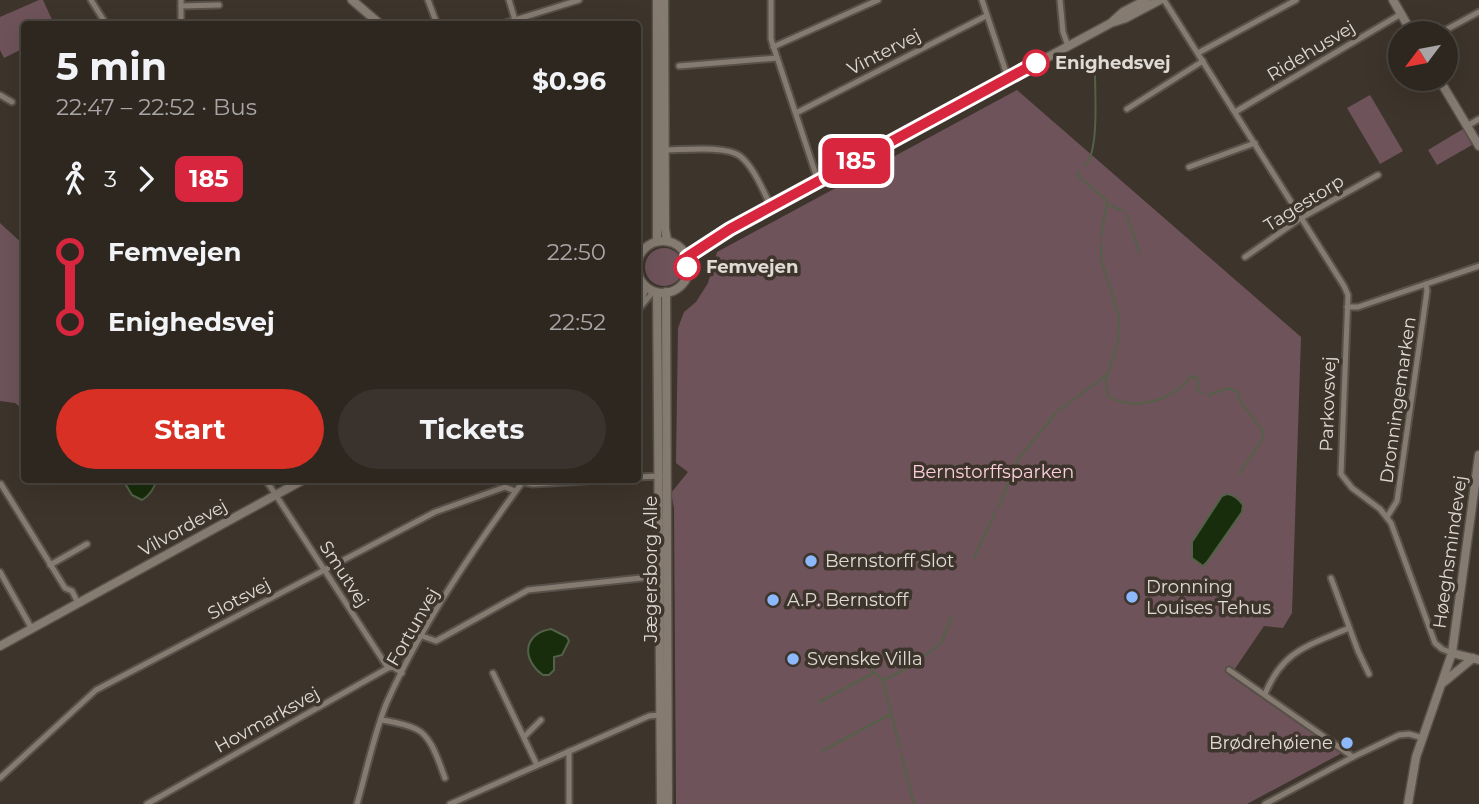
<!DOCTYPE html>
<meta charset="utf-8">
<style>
:root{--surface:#2e2720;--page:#3a332d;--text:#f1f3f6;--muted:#a7a5a5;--line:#49443e;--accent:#d93025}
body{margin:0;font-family:Montserrat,sans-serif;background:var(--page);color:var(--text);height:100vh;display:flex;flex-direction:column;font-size:26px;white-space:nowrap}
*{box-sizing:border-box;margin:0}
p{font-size:23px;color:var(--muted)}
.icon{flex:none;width:38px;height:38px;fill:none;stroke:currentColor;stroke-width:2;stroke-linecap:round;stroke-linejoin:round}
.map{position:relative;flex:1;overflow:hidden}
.side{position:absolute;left:21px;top:21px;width:620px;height:462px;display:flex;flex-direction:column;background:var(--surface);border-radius:7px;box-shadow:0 7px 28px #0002,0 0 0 2px var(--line)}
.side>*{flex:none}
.badge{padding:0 14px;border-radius:10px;font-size:24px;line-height:46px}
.needle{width:46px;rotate:238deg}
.tools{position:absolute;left:1388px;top:21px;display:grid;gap:14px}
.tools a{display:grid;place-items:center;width:70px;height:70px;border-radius:50%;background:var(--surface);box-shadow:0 7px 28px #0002,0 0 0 2px var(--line);font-size:35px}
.map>.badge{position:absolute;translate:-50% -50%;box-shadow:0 0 0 4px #fff}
.legs{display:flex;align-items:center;gap:10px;height:77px;padding:0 35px;font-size:23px}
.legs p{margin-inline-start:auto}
.head{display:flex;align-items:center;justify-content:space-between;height:119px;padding:0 35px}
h1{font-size:38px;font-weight:700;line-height:52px}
.cta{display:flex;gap:14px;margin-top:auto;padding:14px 35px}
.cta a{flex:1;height:80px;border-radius:42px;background:var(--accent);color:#fff;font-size:28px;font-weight:700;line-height:80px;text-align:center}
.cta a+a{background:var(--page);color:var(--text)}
ul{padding:0 35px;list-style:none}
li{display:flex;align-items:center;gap:24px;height:70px;font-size:26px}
li i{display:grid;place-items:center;width:10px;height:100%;margin:0 9px;background:currentColor}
li i::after{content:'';width:18px;height:18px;margin:-9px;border:5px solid;border-radius:50%;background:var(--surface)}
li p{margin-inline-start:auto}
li:first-child i{background:linear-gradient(#0000 50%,currentColor 0)}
li:last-child i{background:linear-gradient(currentColor 50%,#0000 0)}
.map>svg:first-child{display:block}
.green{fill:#6e535a}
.water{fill:#182d0b;stroke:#546148;stroke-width:2}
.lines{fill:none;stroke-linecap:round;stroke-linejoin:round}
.stream{stroke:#546148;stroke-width:2}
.street-casing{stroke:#585149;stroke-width:9}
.secondary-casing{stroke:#585149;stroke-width:11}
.street{stroke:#857b71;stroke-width:5}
.secondary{stroke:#857b71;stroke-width:8}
.line-1-casing{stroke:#fff;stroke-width:16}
.line-1{stroke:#d7263d;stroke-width:10}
.stop-1-dot{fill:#fff;stroke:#d7263d;stroke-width:3.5}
.poi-dot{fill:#8db9fc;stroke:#3d342b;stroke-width:2.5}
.labels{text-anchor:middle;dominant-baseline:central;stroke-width:7;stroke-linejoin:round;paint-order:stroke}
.street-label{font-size:18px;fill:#e0dad5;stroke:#3d342b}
.stop-label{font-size:18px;font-weight:bold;fill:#e0dad5;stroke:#3d342b;text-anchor:start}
.park-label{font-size:18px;fill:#fdcedb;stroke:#3d342b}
.poi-label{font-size:18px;fill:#e0dad5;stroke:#3d342b;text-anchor:start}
</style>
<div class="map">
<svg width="1479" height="804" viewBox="0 0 1479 804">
<rect width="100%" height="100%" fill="#3d342b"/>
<!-- green -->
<g class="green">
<path d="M 39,0 L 43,0 L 54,24 L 24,24 L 24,48 L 4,58 L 0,50 L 0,17 Z"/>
<path d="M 1017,90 L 1301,337 L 1292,613 L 1283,628 L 1264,626 L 1230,676 L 1342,753 L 1247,804 L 676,804 L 674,508 L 671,493 L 688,472 L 676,463 L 678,328 L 684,312 L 696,302 L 708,283 L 717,252 Z"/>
<path d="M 1370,95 L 1403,151 L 1380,164 L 1347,108 Z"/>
<path d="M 1463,129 L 1472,145 L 1437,165 L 1428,150 Z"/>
<path d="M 0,223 L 24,245 L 24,410 L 15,403 L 0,401 Z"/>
<circle cx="664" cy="267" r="19"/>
</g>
<!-- water -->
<g class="water">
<path d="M 127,480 L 156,480 C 155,488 149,496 142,500 L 132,495 L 126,485 Z"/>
<path d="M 1227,494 C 1235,495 1239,499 1243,505 L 1242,512 L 1207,562 L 1203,566 L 1192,558 L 1192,542 L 1222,496 Z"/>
<path d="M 551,629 L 567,637 L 569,641 L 562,655 L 554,657 L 554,670 L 549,675 L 543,675 C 522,660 522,634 551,629 Z"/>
</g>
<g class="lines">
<!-- stream -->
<g class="stream">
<path d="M 1086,165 C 1099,149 1095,95 1095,72"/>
<path d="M 1080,171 L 1077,175 L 1107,201 L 1101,237"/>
<path d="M 1107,204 L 1123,211"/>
<path d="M 1127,215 L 1140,254"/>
<path d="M 1101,242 L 1101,259 L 1119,316 L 1118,341 L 1106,381 L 1108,396 C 1135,413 1175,399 1191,376 L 1198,378 L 1198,391 L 1202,394"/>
<path d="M 1208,395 L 1228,388 L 1238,392 L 1240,401 L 1263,431 L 1262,440 L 1239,474"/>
<path d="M 1058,411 L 1108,374"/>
<path d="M 998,508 L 1018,459 L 1056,413"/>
<path d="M 974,558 L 995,513"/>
<path d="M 856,662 L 869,666 L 883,681 L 900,748"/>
<path d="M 884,680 L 913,665 L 941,643 L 952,617"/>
<path d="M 819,702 L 874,673"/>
<path d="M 822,751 L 891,714"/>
<path d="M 901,754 L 914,804"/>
</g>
<!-- street casing -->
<g class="street-casing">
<g id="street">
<path d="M 91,0 L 106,24"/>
<path d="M 181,0 L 181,24"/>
<path d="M 428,0 L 437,24"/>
<path d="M 509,0 L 515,20"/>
<path d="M 771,0 L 771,39 L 818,181"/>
<path d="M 982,0 L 1008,78"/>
<path d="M 1060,0 L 1063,32 L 1068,46"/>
<path d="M 1164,0 L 1344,286 L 1348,295 L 1341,474 L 1352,488 L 1380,509 L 1391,523 L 1435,643 L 1442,649 L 1452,653"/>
<path d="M 181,6 L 219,5"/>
<path d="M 502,24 L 579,0"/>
<path d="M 1440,33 L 1479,12"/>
<path d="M 773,47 L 878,0"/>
<path d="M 1198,53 L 1296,0"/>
<path d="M 679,66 L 777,58"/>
<path d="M 0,95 L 12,102"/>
<path d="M 1127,109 L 1203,61"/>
<path d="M 1235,112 L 1401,14"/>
<path d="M 796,113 L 986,16"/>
<path d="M 1467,126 L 1479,119"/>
<path d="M 664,150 C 682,150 726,145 740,156 C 754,167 763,191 771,206"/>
<path d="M 1189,167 L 1255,143"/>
<path d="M 1245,257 L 1301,218 L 1378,175"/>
<path d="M 641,303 L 646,288"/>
<path d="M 1347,307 L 1358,307 L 1479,266"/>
<path d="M 637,311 L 653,292"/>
<path d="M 637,477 L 660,476"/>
<path d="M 266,480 L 388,668"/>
<path d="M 522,482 L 533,484 L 599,480"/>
<path d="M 1,484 L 65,588 L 72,591 L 78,603"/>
<path d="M 1387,517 L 1397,501 L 1427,291 L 1426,284"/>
<path d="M 50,565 L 87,544"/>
<path d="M 0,572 L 32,629"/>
<path d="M 1331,578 L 1358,651 L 1369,674"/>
<path d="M 422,636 L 436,641 L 528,590 L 660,576"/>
<path d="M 1229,670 L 1353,757"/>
<path d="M 493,673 L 537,765"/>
<path d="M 1265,694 C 1283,650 1308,646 1349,628"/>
<path d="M 382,720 C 393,722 406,724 416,729 C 432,736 439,763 445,778"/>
<path d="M 525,736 L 541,720"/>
<path d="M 569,751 L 569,804"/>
<path d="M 0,778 L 96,690 L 435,512 L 505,487 L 515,491"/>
<path d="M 147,804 L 388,668 L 393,667 L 402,673"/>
<path d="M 357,804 C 366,773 375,730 387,702 C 422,624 474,548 524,480"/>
<path d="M 450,804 L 649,716 L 661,715"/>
<path d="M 1265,804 L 1353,757 L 1399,735 L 1409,734 L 1423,738"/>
</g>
</g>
<!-- secondary casing -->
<g class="secondary-casing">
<g id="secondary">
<path d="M 352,0 L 380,24"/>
<path d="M 664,0 L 665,229 L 667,240"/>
<path d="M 1393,0 L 1412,33"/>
<path d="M 1114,22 L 1126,18 L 1160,0"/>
<path d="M 1439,79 L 1479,146"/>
<path d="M 657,241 L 657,0"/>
<circle cx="663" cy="267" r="26"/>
<path d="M 686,257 L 730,229 L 1111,23 L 1123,12 L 1146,0"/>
<path d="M 666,292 L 668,804"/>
<path d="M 657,293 L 661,804"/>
<path d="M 0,646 L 303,480"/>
<path d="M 1452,653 L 1479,660"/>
<path d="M 1444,682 L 1473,658"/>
<path d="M 1408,804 L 1416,757 L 1452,653 L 1479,455"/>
</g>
</g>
<!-- street -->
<use href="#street" class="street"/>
<!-- secondary -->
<use href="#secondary" class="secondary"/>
</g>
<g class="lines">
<!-- line-1 casing -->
<g class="line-1-casing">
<path id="line-1" d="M 687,267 L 687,257 L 730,229 L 1036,63"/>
</g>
<!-- line-1 -->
<use href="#line-1" class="line-1"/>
</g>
<!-- markers -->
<g class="stop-1-dot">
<circle cx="1036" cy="63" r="12"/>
<circle cx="687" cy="267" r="12"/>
</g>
<g class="poi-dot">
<circle cx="811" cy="561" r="7"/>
<circle cx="1132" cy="597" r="7"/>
<circle cx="773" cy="600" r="7"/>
<circle cx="793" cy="659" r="7"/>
<circle cx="1347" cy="743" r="7"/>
</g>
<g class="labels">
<!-- street labels -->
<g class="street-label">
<text transform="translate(1311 51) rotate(-31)">Ridehusvej</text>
<text transform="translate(884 52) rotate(-27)">Vintervej</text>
<text transform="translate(1304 203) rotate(-32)">Tagestorp</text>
<text transform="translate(1398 400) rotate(-82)">Dronningemarken</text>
<text transform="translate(1328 404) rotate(-88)">Parkovsvej</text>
<text transform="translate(183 528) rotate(-29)">Vilvordevej</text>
<text transform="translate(1450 552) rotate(-82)">Høeghsmindevej</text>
<text transform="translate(651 569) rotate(-90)">Jægersborg Alle</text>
<text transform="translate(344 574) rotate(57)">Smutvej</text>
<text transform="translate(239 599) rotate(-28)">Slotsvej</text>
<text transform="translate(413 627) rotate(-60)">Fortunvej</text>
<text transform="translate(267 720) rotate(-29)">Hovmarksvej</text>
</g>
<!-- stop labels -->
<g class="stop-label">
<text x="1055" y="63">Enighedsvej</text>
<text x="706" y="267">Femvejen</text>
</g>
<!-- park labels -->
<g class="park-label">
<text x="993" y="472">Bernstorffsparken</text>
</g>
<!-- poi labels -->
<g class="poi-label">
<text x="825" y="561">Bernstorff Slot</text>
<text x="1146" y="587">Dronning<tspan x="1146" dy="21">Louises Tehus</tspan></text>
<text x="787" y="600">A.P. Bernstoff</text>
<text x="807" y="659">Svenske Villa</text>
<text x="1333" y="743" text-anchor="end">Brødrehøiene</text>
</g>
</g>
</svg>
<div class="tools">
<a><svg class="needle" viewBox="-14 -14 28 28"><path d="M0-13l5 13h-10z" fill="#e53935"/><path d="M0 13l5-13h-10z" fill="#a7a5a5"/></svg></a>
</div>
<b class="badge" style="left:856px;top:161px;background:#d7263d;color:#fff">185</b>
<section class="side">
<div class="head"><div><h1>5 min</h1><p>22:47 – 22:52 · Bus</p></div><b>$0.96</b></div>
<div class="legs"><svg class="icon" aria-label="walk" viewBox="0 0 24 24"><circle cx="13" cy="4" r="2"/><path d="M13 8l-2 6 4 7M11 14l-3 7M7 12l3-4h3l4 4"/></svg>3<svg class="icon" aria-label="forward" viewBox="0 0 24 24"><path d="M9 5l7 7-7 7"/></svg><b class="badge" style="background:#d7263d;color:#fff">185</b></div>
<ul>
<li><i style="color:#d7263d"></i><b>Femvejen</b><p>22:50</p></li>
<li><i style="color:#d7263d"></i><b>Enighedsvej</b><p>22:52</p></li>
</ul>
<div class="cta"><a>Start</a><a>Tickets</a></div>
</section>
</div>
